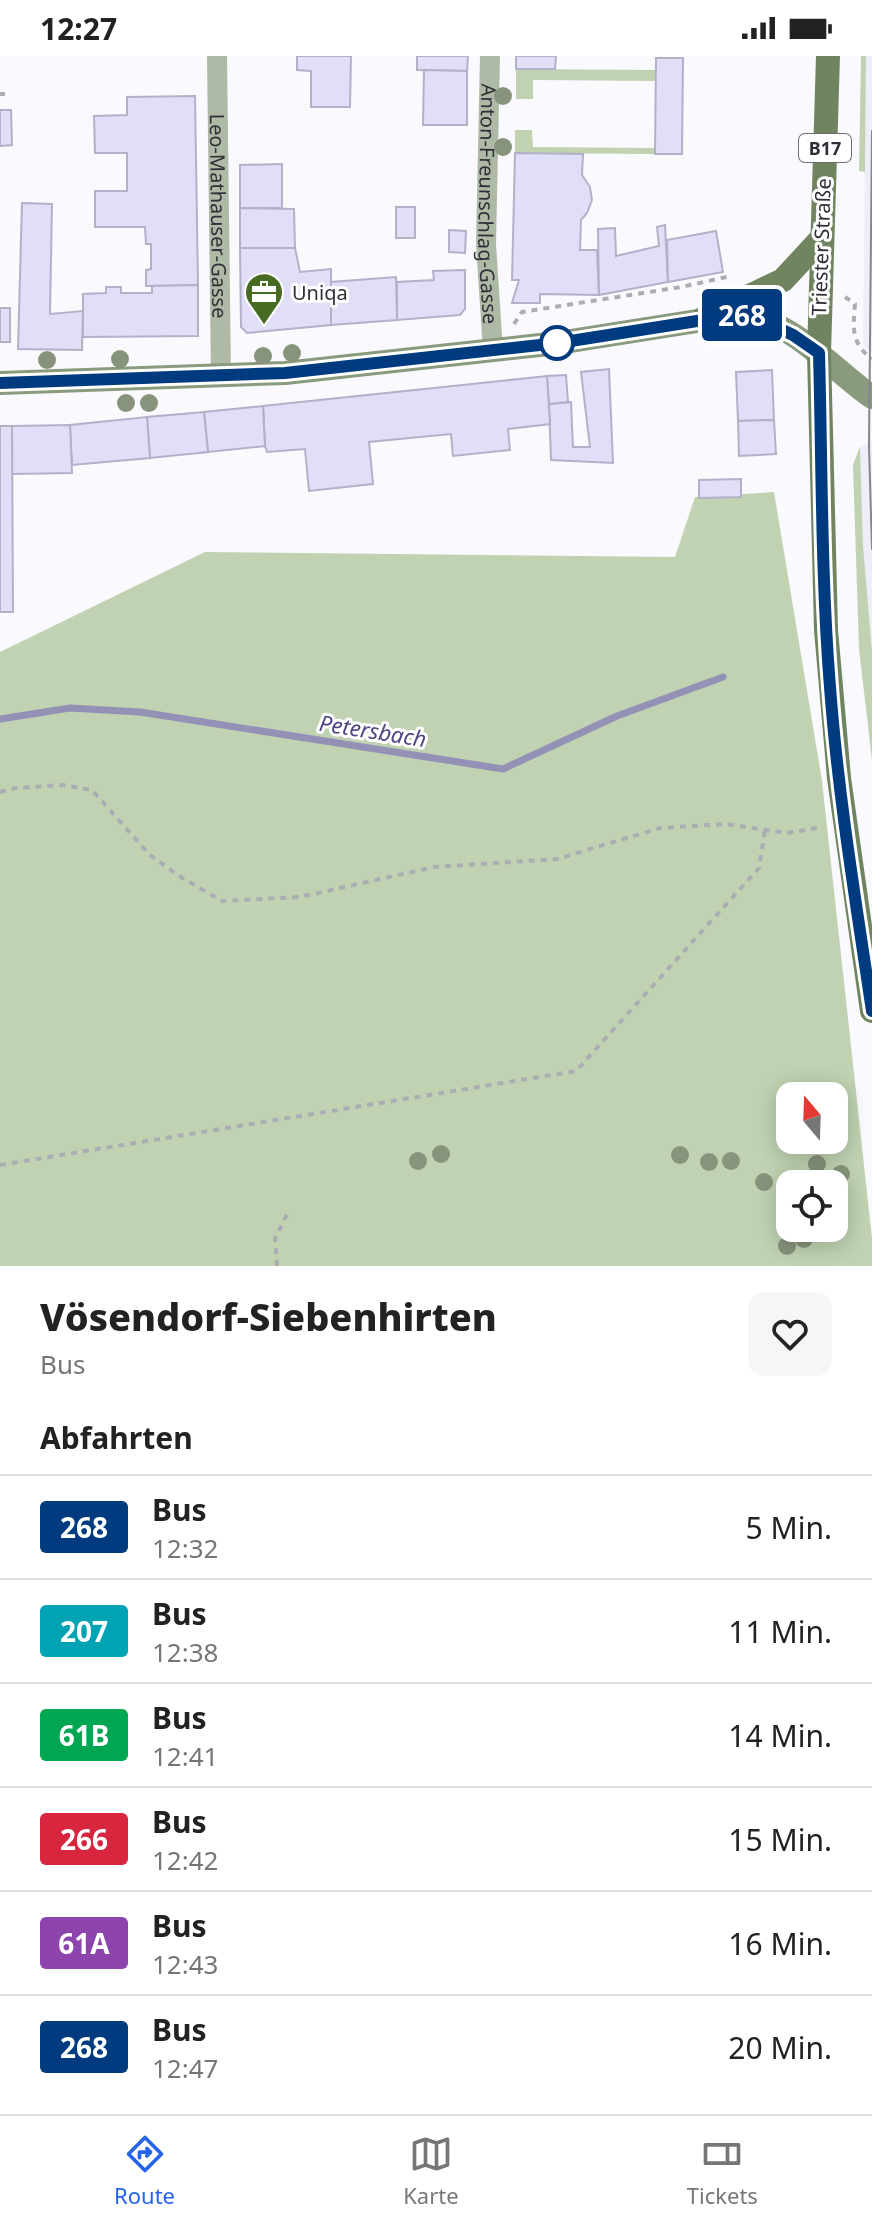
<!DOCTYPE html>
<html lang="de">
<meta charset="utf-8">
<style>
:root{--surface:#fff;--page:#f6f6f6;--text:#222;--muted:#767676;--line:#e0e0e0;--accent:#2563eb}
body{margin:0;font-family:"Noto Sans",sans-serif;background:var(--page);color:var(--text);height:100vh;display:flex;flex-direction:column;font-size:30px;white-space:nowrap}
*{box-sizing:border-box;margin:0}
p{font-size:26px;color:var(--muted)}
.icon{flex:none;width:44px;height:44px;fill:none;stroke:currentColor;stroke-width:2;stroke-linecap:round;stroke-linejoin:round}
.map{position:relative;height:1210px;overflow:hidden}
.panel{display:flex;flex-direction:column;background:var(--surface);flex:1}
.panel>*{flex:none}
.badge{padding:0 16px;border-radius:6px;font-size:28px;line-height:52px}
.needle{width:52px;rotate:341deg}
.fabs{position:absolute;left:776px;top:1026px;display:grid;gap:16px}
.fabs a{display:grid;place-items:center;width:72px;height:72px;border-radius:16px;background:var(--surface);box-shadow:0 4px 20px #0003;font-size:40px}
.map>.badge{position:absolute;translate:-50% -50%;box-shadow:0 0 0 4px #fff}
h2{padding:0 40px;font-size:30px;line-height:72px}
.round{display:grid;place-items:center;flex:none;width:84px;height:84px;border-radius:16px;background:var(--page)}
.overview{display:flex;align-items:center;justify-content:space-between;height:136px;padding:0 40px}
h1{font-size:38px;font-weight:800;line-height:60px}
ul{padding:0;list-style:none}
li{display:flex;align-items:center;gap:24px;height:104px;padding:0 40px;border-top:2px solid var(--line)}
li div{flex:1}
li b{display:block;font-size:30px}
li em{font-style:normal}
li .badge{min-width:88px;font-weight:700;text-align:center}
.status{display:flex;justify-content:space-between;align-items:center;height:56px;padding:0 40px;background:var(--surface);direction:ltr}
.status svg{height:22px;fill:currentColor}
.menu{display:flex;justify-content:space-around;align-items:center;height:112px;border-top:2px solid var(--line);background:var(--surface);font-size:22px;color:var(--muted)}
.menu a{display:grid;justify-items:center;gap:4px}
.menu .selected{color:var(--accent)}
.map>svg:first-child{display:block}
.built{fill:#eeeefb}
.green{fill:#c0d2b2;fill-rule:evenodd}
.lines{fill:none;stroke-linecap:round;stroke-linejoin:round}
.stream{stroke:#9391b6;stroke-width:7}
.building{fill:#e0dff7;stroke:#b2b1c8;stroke-width:2}
.path{stroke:#acacb3;stroke-width:4;stroke-dasharray:6 6;stroke-linecap:butt}
.minor{stroke:#aebaa5;stroke-width:20}
.secondary{stroke:#8a9a7d;stroke-width:24}
.primary{stroke:#708460;stroke-width:24}
.tram{stroke:#85858d;stroke-width:2}
.tree{fill:#87947b}
.line-casing{stroke:#fff;stroke-width:18}
.line{stroke:#003b80;stroke-width:12}
.stop-dot{fill:#fff;stroke:#003b80;stroke-width:4}
.labels{text-anchor:middle;dominant-baseline:central;stroke-width:6;stroke-linejoin:round;paint-order:stroke}
.shield{fill:#fff;stroke:#6d6d74;stroke-width:2}
.shield-label{font-size:18px;font-weight:bold;fill:#2f2f38}
.street-label{font-size:20px;fill:#2f2f38;stroke:#fff}
.poi-label{font-size:20px;fill:#2f2f38;stroke:#fff;text-anchor:start}
.water-label{font-size:22px;font-style:italic;fill:#4d4582;stroke:#fff}
</style>
<div class="status"><b>12:27</b><svg viewBox="0 0 49 12"><path d="M0 12V9h3v3zM5 12V6h3v6zM10 12V3h3v9zM15 12V0h3v12zM26 1h20v11H26zM47 4h2v5h-2z"/></svg></div>
<div class="map">
<svg width="872" height="1210" viewBox="0 0 872 1210">
<rect width="100%" height="100%" fill="#f9f9fe"/>
<!-- built -->
<g class="built">
<path d="M 866,0 L 872,0 L 872,296 L 863,290 Z"/>
<path d="M 872,384 L 872,595 L 863,489 L 860,391 Z"/>
</g>
<!-- green -->
<g class="green">
<path d="M 861,0 L 866,0 L 865,116 L 859,115 Z"/>
<path d="M 516,13 L 656,14 L 656,25 L 533,24 L 533,43 L 516,43 Z"/>
<path d="M 515,74 L 532,74 L 533,91 L 655,92 L 655,98 L 515,97 Z"/>
<path d="M 860,391 L 863,489 L 872,595 L 872,704 L 859,593 L 853,409 Z"/>
<path d="M 774,436 L 822,725 L 872,1182 L 872,1210 L 0,1210 L 0,596 L 205,496 L 675,501 L 695,441 ZM 790,1040 L 834,1040 L 834,1084 L 790,1084 ZM 790,1128 L 834,1128 L 834,1172 L 790,1172 Z"/>
</g>
<g class="lines">
<!-- stream -->
<path class="stream" d="M 0,663 L 70,652 L 140,656 L 503,713 L 617,660 L 723,621"/>
</g>
<!-- building -->
<g class="building">
<path d="M 297,0 L 351,0 L 350,51 L 311,51 L 311,15 L 297,14 Z"/>
<path d="M 417,0 L 468,0 L 467,15 L 417,14 Z"/>
<path d="M 516,0 L 556,0 L 555,13 L 516,13 Z"/>
<path d="M 656,2 L 683,2 L 682,98 L 655,98 Z"/>
<path d="M 424,14 L 467,15 L 467,69 L 423,69 Z"/>
<path d="M 195,40 L 198,229 L 146,230 L 146,214 L 151,213 L 151,188 L 146,188 L 145,171 L 95,171 L 95,135 L 127,135 L 127,97 L 95,97 L 94,60 L 127,59 L 127,41 Z"/>
<path d="M 0,54 L 11,54 L 12,89 L 0,90 Z"/>
<path d="M 515,97 L 583,98 L 582,119 L 590,131 L 592,144 L 587,157 L 581,164 L 580,194 L 597,194 L 599,239 L 540,238 L 540,247 L 512,247 L 519,224 L 512,224 Z"/>
<path d="M 282,108 L 282,152 L 240,152 L 240,109 Z"/>
<path d="M 22,147 L 52,148 L 50,258 L 83,255 L 82,294 L 18,293 Z"/>
<rect x="396" y="151" width="19" height="31"/>
<path d="M 240,152 L 294,153 L 295,192 L 240,192 Z"/>
<path d="M 665,169 L 668,226 L 599,239 L 598,173 L 615,172 L 616,200 L 659,190 L 657,171 Z"/>
<path d="M 449,174 L 466,175 L 465,197 L 449,196 Z"/>
<path d="M 716,175 L 723,216 L 668,226 L 667,184 Z"/>
<path d="M 240,192 L 295,192 L 300,216 L 331,213 L 331,269 L 247,277 L 241,271 Z"/>
<path d="M 465,214 L 465,253 L 460,259 L 397,264 L 397,226 L 434,224 L 433,215 Z"/>
<path d="M 396,221 L 397,264 L 331,269 L 331,226 Z"/>
<path d="M 198,229 L 198,280 L 83,281 L 83,238 L 106,237 L 106,231 L 121,231 L 121,237 L 152,237 L 152,230 Z"/>
<rect x="0" y="252" width="10" height="34"/>
<path d="M 609,313 L 613,407 L 551,404 L 549,348 L 571,346 L 573,391 L 590,391 L 581,316 Z"/>
<path d="M 772,314 L 774,364 L 738,365 L 736,316 Z"/>
<path d="M 566,319 L 568,346 L 549,348 L 547,320 Z"/>
<path d="M 547,320 L 550,368 L 508,373 L 510,394 L 453,400 L 451,378 L 369,386 L 373,428 L 309,435 L 305,393 L 267,396 L 265,390 L 263,350 Z"/>
<path d="M 263,350 L 265,390 L 208,396 L 204,356 Z"/>
<path d="M 204,356 L 208,396 L 150,402 L 147,361 Z"/>
<path d="M 147,361 L 150,402 L 72,409 L 70,369 Z"/>
<path d="M 774,364 L 776,398 L 739,400 L 738,365 Z"/>
<path d="M 70,369 L 72,417 L 12,418 L 12,370 Z"/>
<path d="M 0,370 L 12,370 L 13,556 L 0,556 Z"/>
<path d="M 741,423 L 741,441 L 699,442 L 699,424 Z"/>
</g>
<g class="lines">
<!-- path -->
<g class="path">
<path d="M 0,38 L 5,38"/>
<path d="M 845,241 L 855,248 C 853,273 851,287 872,303"/>
<path d="M 514,268 L 522,256 L 681,231 L 731,220"/>
<path d="M 0,736 L 16,732 L 63,729 L 92,734 L 149,798 L 179,820 L 222,845 L 300,841 L 434,811 L 557,803 L 660,772 L 725,768 L 787,777 L 823,771"/>
<path d="M 0,1109 L 576,1015 L 759,812 L 765,774"/>
<path d="M 277,1210 L 275,1183 L 289,1154"/>
</g>
<!-- minor -->
<g class="minor">
<path id="s1" d="M 217,0 L 221,320"/>
<path id="s2" d="M 490,0 L 486,188 L 493,295"/>
</g>
<!-- secondary -->
<path class="secondary" d="M 0,327 L 285,317 L 558,287 L 735,259 C 790,260 830,312 872,341"/>
<!-- primary -->
<g class="primary">
<path d="M 828,0 L 819,297 L 826,574 L 839,722 L 872,955"/>
<path d="M 704,262 L 783,224 L 821,183"/>
</g>
<!-- tram -->
<path class="tram" d="M 872,75 L 869,391 L 872,493"/>
</g>
<!-- trees -->
<g class="tree">
<circle cx="503" cy="40" r="9"/>
<circle cx="503" cy="91" r="9"/>
<circle cx="292" cy="297" r="9"/>
<circle cx="263" cy="300" r="9"/>
<circle cx="120" cy="303" r="9"/>
<circle cx="47" cy="304" r="9"/>
<circle cx="126" cy="347" r="9"/>
<circle cx="149" cy="347" r="9"/>
<circle cx="441" cy="1098" r="9"/>
<circle cx="680" cy="1099" r="9"/>
<circle cx="418" cy="1105" r="9"/>
<circle cx="731" cy="1105" r="9"/>
<circle cx="709" cy="1106" r="9"/>
<circle cx="817" cy="1108" r="9"/>
<circle cx="841" cy="1118" r="9"/>
<circle cx="764" cy="1126" r="9"/>
<circle cx="804" cy="1183" r="9"/>
<circle cx="787" cy="1190" r="9"/>
</g>
<g class="lines">
<!-- line casing -->
<g class="line-casing">
<path id="line" d="M 0,327 L 285,317 L 558,287 L 735,259 L 772,269 L 793,279 L 819,297 C 822,408 821,520 830,631 C 838,739 856,847 872,955"/>
</g>
<!-- line -->
<use href="#line" class="line"/>
</g>
<!-- icons -->
<defs>
<g id="office-pin" transform="scale(2)"><path d="M0 17L-7.5 6A9.5 9.5 0 1 1 7.5 6Z" fill="#486b24" stroke="#fff"/><path d="M-6-3h4V-5.5h4V-3h4V5H-6ZM-1-4.5V-3h2v-1.5ZM-6 0V1H6V0Z" fill="#fff"/></g>
</defs>
<g fill-rule="evenodd">
<use href="#office-pin" x="264" y="236"/>
</g>
<!-- markers -->
<circle class="stop-dot" cx="557" cy="287" r="16"/>
<g class="labels">
<!-- shield labels -->
<rect class="shield" x="799" y="78" width="52" height="28" rx="6"/>
<g class="shield-label">
<text x="825" y="92">B17</text>
</g>
<!-- street labels -->
<g class="street-label">
<text stroke="none"><textPath href="#s2" startOffset="148">Anton-Freunschlag-Gasse</textPath></text>
<text stroke="none"><textPath href="#s1" startOffset="160">Leo-Mathauser-Gasse</textPath></text>
<text transform="translate(821 191) rotate(-88)">Triester Straße</text>
</g>
<!-- poi labels -->
<g class="poi-label">
<text x="292" y="236">Uniqa</text>
</g>
<!-- water labels -->
<g class="water-label">
<text transform="translate(373 674) rotate(9)">Petersbach</text>
</g>
</g>
</svg>
<div class="fabs">
<a><svg class="needle" viewBox="-14 -14 28 28"><path d="M0-13l5 13h-10z" fill="#e53935"/><path d="M0 13l5-13h-10z" fill="#767676"/></svg></a>
<a><svg class="icon" aria-label="locate" viewBox="0 0 24 24"><circle cx="12" cy="12" r="6"/><path d="M12 2v4M12 18v4M2 12h4M18 12h4"/></svg></a>
</div>
<b class="badge" style="left:742px;top:259px;background:#003b80;color:#fff">268</b>
</div>
<section class="panel">
<div class="overview"><div><h1>Vösendorf-Siebenhirten</h1><p>Bus</p></div><a class="round"><svg class="icon" aria-label="heart" viewBox="0 0 24 24"><path d="M12 20l-8-8c-3-5 5-10 8-4 3-6 11-1 8 4z"/></svg></a></div>
<h2>Abfahrten</h2>
<ul>
<li><span class="badge" style="background:#003b80;color:#fff">268</span><div><b>Bus</b><p>12:32</p></div><em>5 Min.</em></li>
<li><span class="badge" style="background:#00a3b4;color:#fff">207</span><div><b>Bus</b><p>12:38</p></div><em>11 Min.</em></li>
<li><span class="badge" style="background:#00a651;color:#fff">61B</span><div><b>Bus</b><p>12:41</p></div><em>14 Min.</em></li>
<li><span class="badge" style="background:#d7263d;color:#fff">266</span><div><b>Bus</b><p>12:42</p></div><em>15 Min.</em></li>
<li><span class="badge" style="background:#8e44ad;color:#fff">61A</span><div><b>Bus</b><p>12:43</p></div><em>16 Min.</em></li>
<li><span class="badge" style="background:#003b80;color:#fff">268</span><div><b>Bus</b><p>12:47</p></div><em>20 Min.</em></li>
</ul>
</section>
<nav class="menu">
<a class="selected"><svg class="icon" aria-label="directions" viewBox="0 0 24 24"><path d="M12 3l9 9-9 9-9-9zM9 14v-3h6M13 9l2 2-2 2"/></svg>Route</a>
<a><svg class="icon" aria-label="map" viewBox="0 0 24 24"><path d="M3 6l6-2 6 2 6-2v14l-6 2-6-2-6 2zM9 4v14M15 6v14"/></svg>Karte</a>
<a><svg class="icon" aria-label="tickets" viewBox="0 0 24 24"><path d="M3 7h18v10H3zM15 7v10"/></svg>Tickets</a>
</nav>
